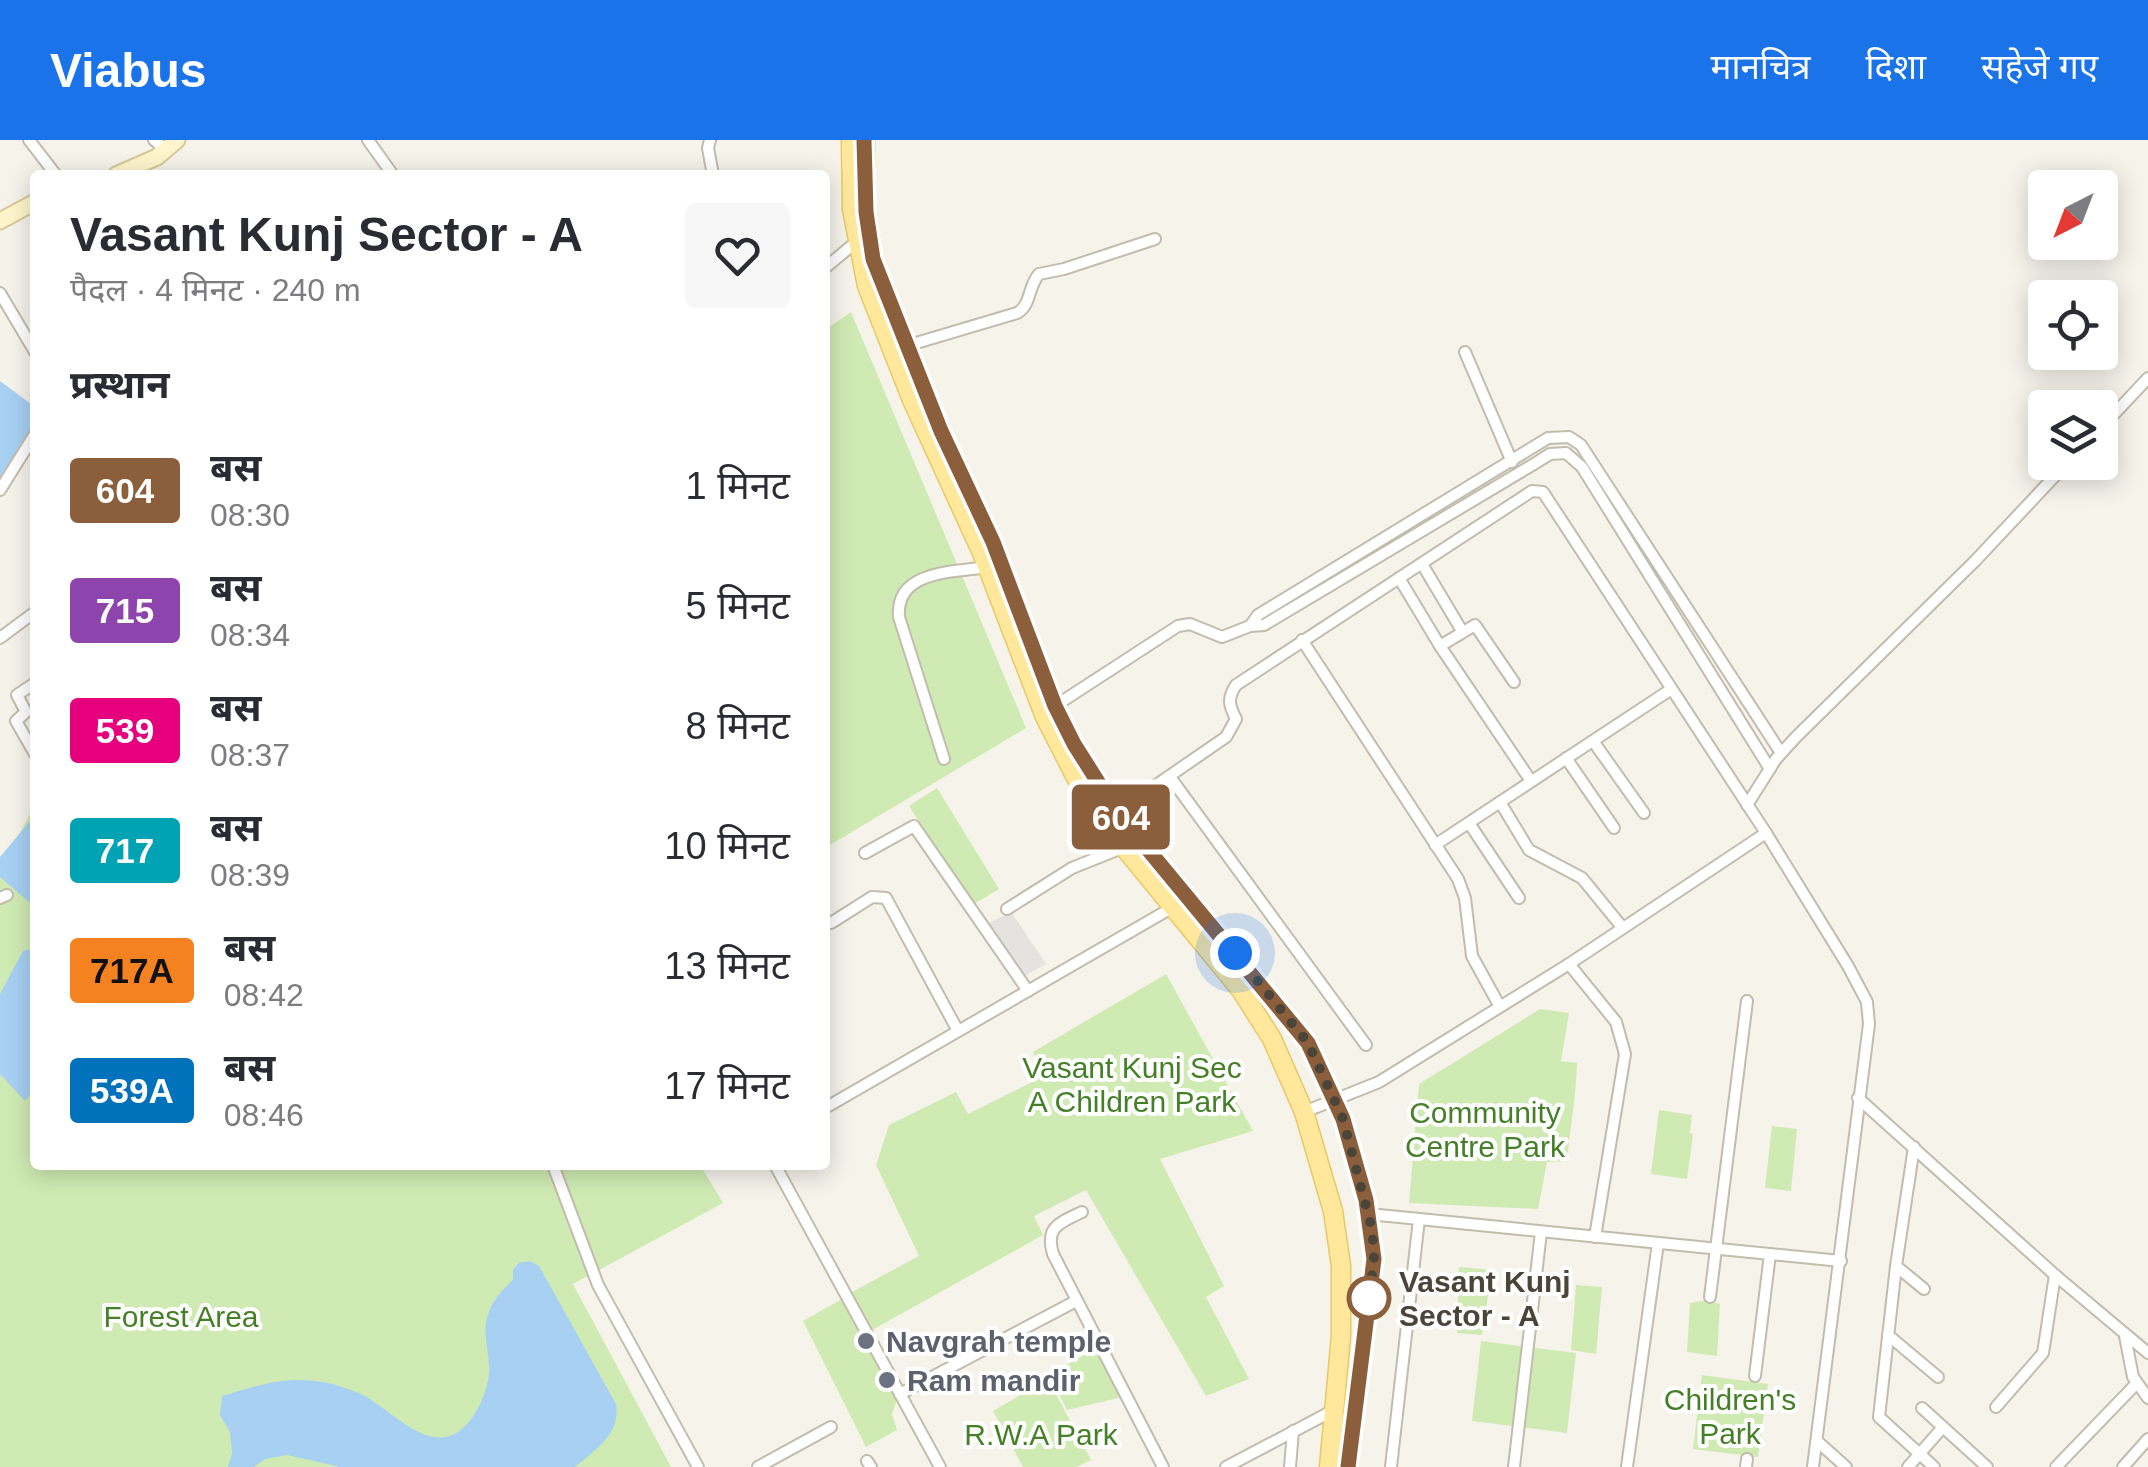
<!DOCTYPE html>
<html lang="hi">
<meta charset="utf-8">
<style>
:root{--surface:#fff;--page:#f7f7f7;--text:#2b2b33;--muted:#7c7c81;--accent:#1a73e8}
body{margin:0;font-family:Helvetica,"Noto Sans Devanagari",sans-serif;background:var(--page);color:var(--text);height:100vh;display:flex;flex-direction:column;font-size:38px;white-space:nowrap}
*{box-sizing:border-box;margin:0}
p{font-size:32px;color:var(--muted)}
.icon{flex:none;width:55px;height:55px;fill:none;stroke:currentColor;stroke-width:2;stroke-linecap:round;stroke-linejoin:round}
.map{position:relative;flex:1;overflow:hidden}
.panel{position:absolute;left:30px;top:30px;width:800px;height:1000px;display:flex;flex-direction:column;background:var(--surface);border-radius:10px;box-shadow:0 5px 25px #0003}
.panel>*{flex:none}
.badge{padding:0 20px;border-radius:8px;font-size:35px;line-height:65px}
.needle{width:65px;rotate:222deg}
.tools{position:absolute;left:2028px;top:30px;display:grid;gap:20px}
.tools a{display:grid;place-items:center;width:90px;height:90px;border-radius:10px;background:var(--surface);box-shadow:0 5px 25px #0003;font-size:50px}
.you{position:absolute;width:50px;height:50px;margin:-25px;border:8px solid #fff;border-radius:50%;background:#1a73e8;box-shadow:0 0 0 15px #1a73e833}
.map>.badge{position:absolute;translate:-50% -50%;box-shadow:0 0 0 5px #fff}
h2{padding:0 40px;font-size:38px;line-height:90px}
.round{display:grid;place-items:center;flex:none;width:105px;height:105px;border-radius:10px;background:var(--page)}
.head{display:flex;align-items:center;justify-content:space-between;height:170px;padding:0 40px}
h1{font-size:48px;font-weight:800;line-height:75px}
ul{padding:0;list-style:none}
li{display:flex;align-items:center;gap:30px;height:120px;padding:0 40px}
li div{flex:1}
li b{display:block;font-size:38px}
li em{font-style:normal}
li .badge{min-width:110px;font-weight:700;text-align:center}
header{display:flex;align-items:center;gap:60px;box-sizing:border-box;height:140px;padding:0 50px;background:var(--accent);color:#fff}
header strong{font-size:48px}
nav{display:flex;gap:55px;margin-inline-start:auto;font-size:35px}
.map>svg:first-child{display:block}
.green{fill:#cfebb3}
.parking{fill:#e5e3df}
.water{fill:#a7d0f3}
.lines{fill:none;stroke-linecap:round;stroke-linejoin:round}
.street-casing{stroke:#c2bcad;stroke-width:14}
.secondary-casing{stroke:#d7c99a;stroke-width:19}
.primary-casing{stroke:#e8c867;stroke-width:21}
.street{stroke:#fff;stroke-width:10}
.secondary{stroke:#fff5cc;stroke-width:15}
.primary{stroke:#ffe89b;stroke-width:18}
.line-casing{stroke:#fff;stroke-width:22}
.line{stroke:#8b5e3c;stroke-width:15}
.walk{stroke:#4b4438;stroke-width:10;stroke-dasharray:0 18}
.stop-dot{fill:#fff;stroke:#8b5e3c;stroke-width:5}
.worship-dot{fill:#6b7280;stroke:#fff;stroke-width:4}
.labels{text-anchor:middle;dominant-baseline:central;stroke-width:8;stroke-linejoin:round;paint-order:stroke}
.park-label{font-size:30px;fill:#458028;stroke:#fff}
.stop-label{font-size:30px;font-weight:bold;fill:#4b4438;stroke:#fff;text-anchor:start}
.worship-label{font-size:30px;font-weight:bold;fill:#5b616d;stroke:#fff;text-anchor:start}
</style>
<header>
<strong>Viabus</strong>
<nav><a>मानचित्र</a><a>दिशा</a><a>सहेजे गए</a></nav>
</header>
<div class="map">
<svg width="2148" height="1327" viewBox="0 0 2148 1327">
<rect width="100%" height="100%" fill="#f6f3eb"/>
<!-- green -->
<g class="green">
<path d="M 851,172 L 1026,588 L 825,708 L 825,190 Z"/>
<path d="M 937,648 L 999,749 L 971,766 L 909,666 Z"/>
<path d="M 35,664 L 35,1025 L 700,1025 L 723,1063 L 573,1144 L 671,1327 L 0,1327 L 0,732 Z"/>
<path d="M 1166,834 L 1253,991 L 1160,1019 L 1224,1146 L 1206,1157 L 1249,1239 L 1206,1256 L 1086,1050 L 1034,1076 L 1043,1095 L 872,1190 L 850,1153 L 919,1116 L 876,1025 L 889,985 L 956,952 L 968,974 L 1044,936 L 1033,912 Z"/>
<path d="M 1540,869 L 1569,873 L 1561,921 L 1577,923 C 1576,957 1570,988 1567,1021 L 1547,1022 L 1538,1069 L 1409,1063 L 1419,944 Z"/>
<path d="M 1659,970 L 1692,975 L 1690,993 L 1693,994 L 1687,1039 L 1651,1034 Z"/>
<path d="M 1772,986 L 1797,989 L 1791,1051 L 1765,1048 Z"/>
<path d="M 1459,1127 L 1492,1130 L 1482,1195 L 1457,1193 Z"/>
<path d="M 1576,1145 L 1602,1147 L 1596,1214 L 1571,1210 Z"/>
<path d="M 849,1155 L 901,1248 L 892,1274 L 897,1290 L 866,1307 L 803,1181 Z"/>
<path d="M 1706,1160 L 1720,1164 L 1717,1216 L 1687,1212 L 1690,1163 Z"/>
<path d="M 1481,1201 L 1576,1213 L 1567,1293 L 1472,1281 Z"/>
<path d="M 1103,1204 L 1131,1255 L 1067,1270 L 1049,1235 Z"/>
<path d="M 1702,1235 L 1768,1244 L 1758,1317 L 1693,1309 Z"/>
<path d="M 1048,1239 L 1091,1320 L 1077,1327 L 1023,1327 L 993,1271 Z"/>
</g>
<!-- parking -->
<path class="parking" d="M 1011,772 L 1046,824 L 1018,840 L 983,786 Z"/>
<!-- water -->
<g class="water">
<path d="M 0,241 L 35,267 L 35,282 L 0,337 Z"/>
<path d="M 35,675 L 35,767 L 0,737 L 0,717 Z"/>
<path d="M 35,808 L 35,948 L 25,961 L 0,934 L 0,854 L 23,811 Z"/>
<path d="M 530,1121 L 539,1126 L 616,1264 C 621,1294 596,1309 575,1327 L 340,1327 L 287,1315 L 265,1319 L 254,1327 L 228,1327 L 232,1313 L 230,1292 L 220,1275 L 222,1256 C 258,1245 289,1235 327,1243 C 335,1244 357,1252 363,1255 C 391,1269 431,1319 464,1287 C 479,1273 491,1244 489,1224 C 488,1209 483,1193 487,1178 C 491,1162 501,1151 513,1140 L 513,1130 L 519,1123 Z"/>
</g>
<g class="lines">
<!-- street casing -->
<g class="street-casing">
<g id="street">
<path d="M 29,0 L 56,35"/>
<path d="M 154,0 L 166,10"/>
<path d="M 368,0 L 393,35"/>
<path d="M 710,0 L 708,8 L 713,35"/>
<path d="M 825,128 L 856,102"/>
<path d="M 0,153 L 35,212"/>
<path d="M 906,206 L 1017,173 C 1031,166 1028,146 1039,134 L 1064,129 L 1155,99"/>
<path d="M 1465,212 L 1512,322"/>
<path d="M 2100,289 L 2148,238"/>
<path d="M 0,350 L 35,294"/>
<path d="M 1422,424 L 1462,491"/>
<path d="M 1399,438 L 1440,506 L 1531,641"/>
<path d="M 1250,486 L 1264,485 L 1534,324 L 1550,314 L 1566,313 L 1582,327 L 1770,629"/>
<path d="M 0,498 L 35,472"/>
<path d="M 1302,500 L 1458,739 L 1465,758 L 1472,816 L 1499,865"/>
<path d="M 1440,506 L 1475,485 L 1514,542"/>
<path d="M 35,543 L 17,555 L 26,572 L 16,581 L 35,614"/>
<path d="M 1055,566 L 1178,486 L 1190,484 L 1222,497 L 1250,486 L 1258,475 L 1548,298 L 1569,297 L 1581,305 L 1781,613"/>
<path d="M 1593,601 L 1644,673"/>
<path d="M 1566,618 L 1614,688"/>
<path d="M 944,619 L 899,477 C 895,430 954,432 988,427"/>
<path d="M 1170,637 L 1366,905"/>
<path d="M 1500,662 L 1529,710 L 1582,738 L 1622,787"/>
<path d="M 1747,665 L 1776,619 L 1796,597 L 1975,421 L 2068,322"/>
<path d="M 1117,672 L 1226,597 L 1236,579 C 1229,565 1227,559 1236,545 L 1532,351 L 1543,352 L 1766,693 L 1848,826 L 1867,862 L 1869,884 L 1813,1327"/>
<path d="M 1469,683 L 1519,758"/>
<path d="M 1435,705 L 1670,550"/>
<path d="M 865,713 L 914,686 L 1028,851"/>
<path d="M 0,758 L 7,755"/>
<path d="M 1007,769 L 1072,728 L 1122,708"/>
<path d="M 831,783 L 872,757 L 886,758 L 958,891"/>
<path d="M 1569,824 L 1616,882 L 1625,914 L 1595,1097"/>
<path d="M 1858,958 L 2055,1135 L 2148,1213"/>
<path d="M 825,968 L 1175,766"/>
<path d="M 1304,972 L 1379,942 L 1569,824 L 1766,693"/>
<path d="M 1914,1007 L 1896,1126 L 1879,1277 L 1934,1327"/>
<path d="M 553,1025 L 598,1145 L 698,1327"/>
<path d="M 775,1025 L 940,1327"/>
<path d="M 1082,1072 C 1059,1083 1045,1087 1053,1114 L 1163,1327"/>
<path d="M 1369,1074 L 1841,1121"/>
<path d="M 1896,1126 L 1924,1149"/>
<path d="M 1710,1157 L 1747,861"/>
<path d="M 1888,1195 L 1938,1237"/>
<path d="M 2125,1196 L 2133,1237 L 2148,1258"/>
<path d="M 1755,1236 L 1770,1114"/>
<path d="M 900,1254 L 1076,1161"/>
<path d="M 1996,1267 L 2043,1213 L 2055,1135"/>
<path d="M 1922,1268 L 1987,1327"/>
<path d="M 1817,1301 L 1846,1327"/>
<path d="M 867,1321 L 871,1327"/>
<path d="M 758,1327 L 831,1287"/>
<path d="M 1226,1327 L 1336,1269"/>
<path d="M 1290,1327 L 1293,1291"/>
<path d="M 1391,1327 L 1419,1079"/>
<path d="M 1514,1327 L 1541,1092"/>
<path d="M 1627,1327 L 1658,1103"/>
<path d="M 1746,1327 L 1747,1319"/>
<path d="M 1908,1327 L 1943,1287"/>
<path d="M 2056,1327 L 2136,1244"/>
<path d="M 2123,1327 L 2148,1299"/>
</g>
</g>
<!-- secondary casing -->
<g class="secondary-casing">
<g id="secondary">
<path d="M 116,35 L 157,17 L 177,0"/>
<path d="M 0,81 L 35,62"/>
</g>
</g>
<!-- primary casing -->
<g class="primary-casing">
<g id="primary">
<path d="M 851,0 L 852,69 L 867,146 L 912,260 L 982,413 L 1045,577 L 1091,667 L 1241,850 L 1272,899 L 1304,972 L 1333,1071 L 1341,1126 L 1341,1196 L 1329,1327"/>
<path d="M 865,0 L 865,61 L 873,119 L 941,291 L 993,402 L 1055,566 L 1074,605 L 1117,672 L 1308,903 L 1343,979 L 1366,1060 L 1374,1119 L 1348,1327"/>
</g>
</g>
<!-- street -->
<use href="#street" class="street"/>
<!-- secondary -->
<use href="#secondary" class="secondary"/>
<!-- primary -->
<use href="#primary" class="primary"/>
</g>
<g class="lines">
<!-- line casing -->
<g class="line-casing">
<path id="line" d="M 864,0 L 866,72 L 873,119 L 941,291 L 993,402 L 1055,566 L 1074,604 L 1117,672 L 1308,903 L 1343,979 L 1366,1060 L 1374,1119 L 1348,1327"/>
</g>
<!-- line -->
<use href="#line" class="line"/>
<!-- walk -->
<path class="walk" d="M 1235,813 L 1308,903 L 1343,979 L 1372,1089 L 1374,1119 L 1369,1158"/>
</g>
<!-- markers -->
<circle class="stop-dot" cx="1369" cy="1158" r="20"/>
<g class="worship-dot">
<circle cx="866" cy="1201" r="10"/>
<circle cx="887" cy="1240" r="10"/>
</g>
<g class="labels">
<!-- park labels -->
<g class="park-label">
<text x="1132" y="927">Vasant Kunj Sec<tspan x="1132" dy="34">A Children Park</tspan></text>
<text x="1485" y="972">Community<tspan x="1485" dy="34">Centre Park</tspan></text>
<text x="181" y="1176">Forest Area</text>
<text x="1730" y="1259">Children's<tspan x="1730" dy="34">Park</tspan></text>
<text x="1041" y="1294">R.W.A Park</text>
</g>
<!-- stop labels -->
<g class="stop-label">
<text x="1399" y="1141">Vasant Kunj<tspan x="1399" dy="34">Sector - A</tspan></text>
</g>
<!-- worship labels -->
<g class="worship-label">
<text x="886" y="1201">Navgrah temple</text>
<text x="907" y="1240">Ram mandir</text>
</g>
</g>
</svg>
<div class="tools">
<a><svg class="needle" viewBox="-14 -14 28 28"><path d="M0-13l5 13h-10z" fill="#e53935"/><path d="M0 13l5-13h-10z" fill="#7c7c81"/></svg></a>
<a><svg class="icon" aria-label="locate" viewBox="0 0 24 24"><circle cx="12" cy="12" r="6"/><path d="M12 2v4M12 18v4M2 12h4M18 12h4"/></svg></a>
<a><svg class="icon" aria-label="layers" viewBox="0 0 24 24"><path d="M12 4l9 5-9 5-9-5zM3 14l9 5 9-5"/></svg></a>
</div>
<div class="you" style="left:1235px;top:813px"></div>
<b class="badge" style="left:1121px;top:677px;background:#8b5e3c;color:#fff">604</b>
<section class="panel">
<div class="head"><div><h1>Vasant Kunj Sector - A</h1><p>पैदल · 4 मिनट · 240 m</p></div><a class="round"><svg class="icon" aria-label="heart" viewBox="0 0 24 24"><path d="M12 20l-8-8c-3-5 5-10 8-4 3-6 11-1 8 4z"/></svg></a></div>
<h2>प्रस्थान</h2>
<ul>
<li><span class="badge" style="background:#8b5e3c;color:#fff">604</span><div><b>बस</b><p>08:30</p></div><em>1 मिनट</em></li>
<li><span class="badge" style="background:#8e44ad;color:#fff">715</span><div><b>बस</b><p>08:34</p></div><em>5 मिनट</em></li>
<li><span class="badge" style="background:#e6007e;color:#fff">539</span><div><b>बस</b><p>08:37</p></div><em>8 मिनट</em></li>
<li><span class="badge" style="background:#00a3b4;color:#fff">717</span><div><b>बस</b><p>08:39</p></div><em>10 मिनट</em></li>
<li><span class="badge" style="background:#f58220;color:#111">717A</span><div><b>बस</b><p>08:42</p></div><em>13 मिनट</em></li>
<li><span class="badge" style="background:#0072bc;color:#fff">539A</span><div><b>बस</b><p>08:46</p></div><em>17 मिनट</em></li>
</ul>
</section>
</div>
